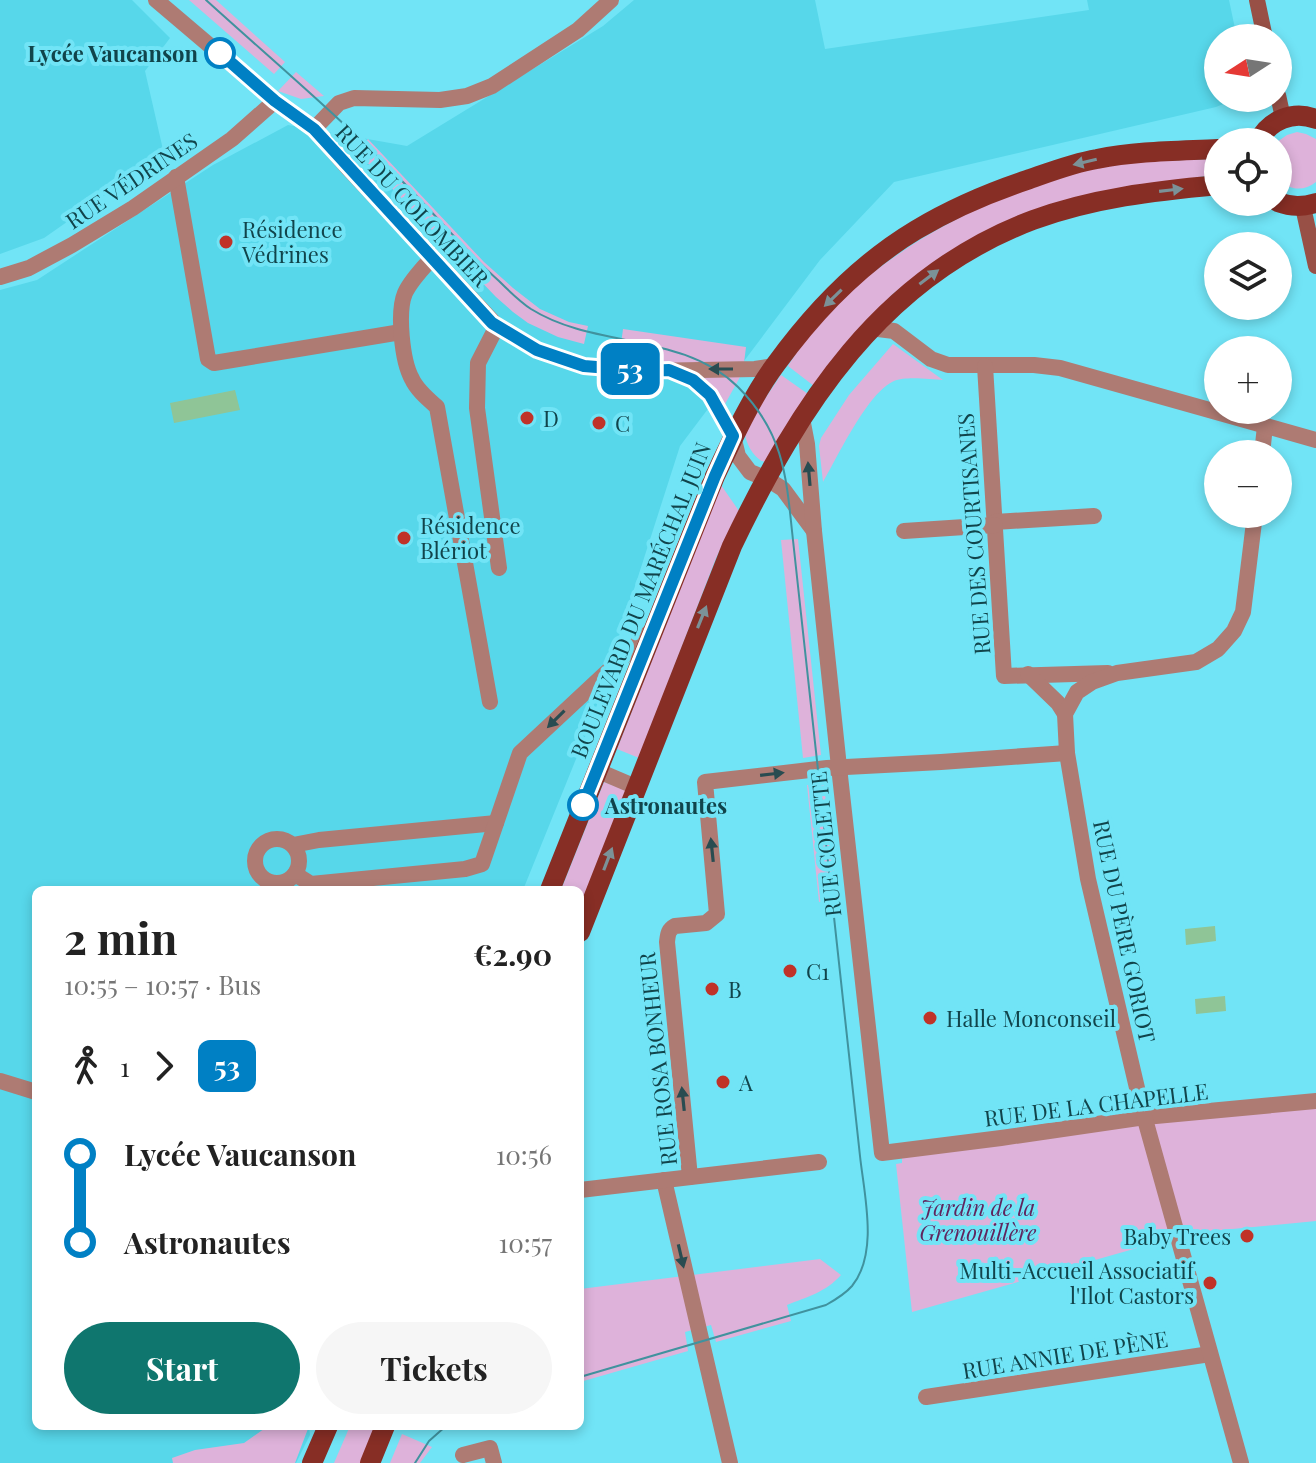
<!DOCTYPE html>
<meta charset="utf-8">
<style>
:root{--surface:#fff;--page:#f6f6f6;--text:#222;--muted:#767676;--accent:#0f766e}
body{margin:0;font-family:"Playfair Display",serif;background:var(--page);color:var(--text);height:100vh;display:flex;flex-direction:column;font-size:30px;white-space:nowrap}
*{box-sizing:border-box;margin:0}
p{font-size:26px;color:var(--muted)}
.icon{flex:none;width:44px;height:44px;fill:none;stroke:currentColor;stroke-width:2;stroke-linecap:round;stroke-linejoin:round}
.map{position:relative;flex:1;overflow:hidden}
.panel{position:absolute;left:32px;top:886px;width:552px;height:544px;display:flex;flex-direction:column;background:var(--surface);border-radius:12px;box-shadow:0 4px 12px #0003}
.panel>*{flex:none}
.badge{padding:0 16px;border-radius:12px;font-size:28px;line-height:52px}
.needle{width:52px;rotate:258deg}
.controls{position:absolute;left:1204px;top:24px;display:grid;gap:16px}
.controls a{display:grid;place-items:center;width:88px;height:88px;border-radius:50%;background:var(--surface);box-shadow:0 4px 12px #0003;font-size:40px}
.map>.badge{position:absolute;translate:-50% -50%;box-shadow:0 0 0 4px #fff}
.legs{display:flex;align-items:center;gap:12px;height:88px;padding:0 32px;font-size:26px}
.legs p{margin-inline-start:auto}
.overview{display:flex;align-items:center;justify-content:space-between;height:136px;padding:0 32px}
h1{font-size:44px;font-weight:700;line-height:60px}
.button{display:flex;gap:16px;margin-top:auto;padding:16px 32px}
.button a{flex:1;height:92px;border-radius:48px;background:var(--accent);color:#fff;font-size:32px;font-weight:700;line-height:92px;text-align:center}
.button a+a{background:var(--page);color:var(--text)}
ul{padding:0 32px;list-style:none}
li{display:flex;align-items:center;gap:28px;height:88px;font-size:30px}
li i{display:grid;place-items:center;width:12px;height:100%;margin:0 10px;background:currentColor}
li i::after{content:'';width:20px;height:20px;margin:-10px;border:6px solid;border-radius:50%;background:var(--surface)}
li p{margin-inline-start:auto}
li:first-child i{background:linear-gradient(#0000 50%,currentColor 0)}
li:last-child i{background:linear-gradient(currentColor 50%,#0000 0)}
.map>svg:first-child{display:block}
.built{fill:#57d7ea}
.green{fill:#deb2da}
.water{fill:#8fc597}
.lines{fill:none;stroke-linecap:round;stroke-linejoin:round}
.street{stroke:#ae7b73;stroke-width:16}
.secondary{stroke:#985046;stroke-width:16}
.primary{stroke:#872e25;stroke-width:20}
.tram{stroke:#40929e;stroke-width:2}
.oneway{fill:#7b9298}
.oneway2{fill:#294c51}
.line-1-casing{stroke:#fff;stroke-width:18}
.line-1{stroke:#0080c4;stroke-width:12}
.stop-1-dot{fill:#fff;stroke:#0080c4;stroke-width:4}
.poi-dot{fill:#c03228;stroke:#71e4f6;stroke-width:3}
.labels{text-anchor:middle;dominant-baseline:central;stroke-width:8;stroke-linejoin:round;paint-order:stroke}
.stop-label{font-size:22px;font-weight:bold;fill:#11444b;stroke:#71e4f6;text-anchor:end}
.street-label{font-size:22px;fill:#11444b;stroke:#71e4f6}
.poi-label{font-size:22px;fill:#11444b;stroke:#71e4f6;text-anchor:start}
.park-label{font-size:22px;font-style:italic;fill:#60255e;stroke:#71e4f6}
</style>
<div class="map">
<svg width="1316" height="1463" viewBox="0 0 1316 1463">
<rect width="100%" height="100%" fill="#71e4f6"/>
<!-- built -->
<g class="built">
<path d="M 0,0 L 132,0 L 170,38 L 145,71 L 164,154 L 44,238 L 0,254 Z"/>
<path d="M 634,0 L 815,0 L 825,49 L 1089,10 L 1087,0 L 1229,0 L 1237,38 L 1218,38 L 1218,98 L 1238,98 L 1216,107 L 894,182 L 820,260 L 680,446 L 593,717 L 523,890 L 36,890 L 36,1426 L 309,1426 L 310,1435 L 296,1463 L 0,1463 L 0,290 L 37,280 L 213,165 L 288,125 L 407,146 L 603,26 Z"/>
</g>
<!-- green -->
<g class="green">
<path d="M 189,0 L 216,0 L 285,62 L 274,74 Z"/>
<path d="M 296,72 L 324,96 L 301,99 L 278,91 Z"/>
<path d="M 1297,132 L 1306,134 L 1316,139 L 1316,182 C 1303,192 1290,190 1278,180 L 1277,142 L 1287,135 Z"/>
<path d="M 368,139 L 484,262 L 513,288 L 540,309 L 569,322 L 588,326 L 584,344 L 558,337 L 528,323 L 513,312 L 496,297 L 357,152 Z"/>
<path d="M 1211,159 L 1211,175 L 1171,182 L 985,232 L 938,259 L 894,293 L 859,328 L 814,386 L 788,366 C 796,354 803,341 812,330 C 880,250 1004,184 1107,166 C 1141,160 1176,161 1211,159 Z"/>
<path d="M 623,329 L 746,347 L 744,363 L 671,363 L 623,360 L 620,352 Z"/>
<path d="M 893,344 L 943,380 C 930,379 905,376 894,381 C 868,392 838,456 823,482 L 819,446 L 821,438 L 849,395 Z"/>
<path d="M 695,373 L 740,377 L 725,404 L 715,392 Z"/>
<path d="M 781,375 L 808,394 L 765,462 C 755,460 746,444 745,434 L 762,403 Z"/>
<path d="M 721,485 L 739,511 L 716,558 L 639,758 L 617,749 Z"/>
<path d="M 798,539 L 821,755 L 803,758 L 781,540 Z"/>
<path d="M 604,782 L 626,790 L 580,910 L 580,890 L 561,890 Z"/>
<path d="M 824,784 L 837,900 L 819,902 L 807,785 Z"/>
<path d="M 1316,1107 L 1316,1221 L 1190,1233 L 912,1312 L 896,1164 L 902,1163 L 902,1157 L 1172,1121 Z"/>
<path d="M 820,1259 L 841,1275 C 826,1292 807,1297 787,1305 L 791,1321 L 716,1342 L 711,1325 L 685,1332 L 688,1351 L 580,1382 L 580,1289 Z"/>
<path d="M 268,1426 L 309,1426 L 295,1463 L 173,1463 L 172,1458 L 195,1450 L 244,1443 Z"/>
<path d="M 350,1426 L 375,1426 L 361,1463 L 334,1463 Z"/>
<path d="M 402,1434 L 432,1447 L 420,1463 L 390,1463 Z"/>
</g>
<!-- water -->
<g class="water">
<path d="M 235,390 L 240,410 L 174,423 L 170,403 Z"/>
<path d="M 1215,926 L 1216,941 L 1186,945 L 1185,929 Z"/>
<path d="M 1225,996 L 1226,1011 L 1196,1014 L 1195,999 Z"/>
</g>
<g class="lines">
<!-- street -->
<g class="street">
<path d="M 156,0 L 275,101 L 314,129 L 348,168 L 497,326 L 537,350 L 584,366 L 646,371 L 755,369 L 774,366"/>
<path d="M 314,129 L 339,103 L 354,98 L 440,100 L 467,96 L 492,86 L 578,30 L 611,0"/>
<path d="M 176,177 L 208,359 L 214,363 L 401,332"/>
<path d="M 432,258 C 422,269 411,280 405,293 C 397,312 402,361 412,379 C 417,390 428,399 437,407 L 490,702"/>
<path d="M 0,277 L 29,268 L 72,245 L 133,208 L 232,139 L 275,101"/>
<path d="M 497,326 L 478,363 L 477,408 L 499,568"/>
<path d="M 870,328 L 894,331 L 931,359 L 948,365 L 1034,365 L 1060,368 L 1316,440"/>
<path d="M 985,366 L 1004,676 L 1108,673"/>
<path d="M 674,372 L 693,380 L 710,395 L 733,436 L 738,456 L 750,472 L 767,479 L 783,489 L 814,531"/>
<path d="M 802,418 L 807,444 L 814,531 L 839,767 L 882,1153 L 1001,1138 L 1145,1117 L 1316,1101"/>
<path d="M 1262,454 L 1265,426"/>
<path d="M 995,522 L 1094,516"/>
<path d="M 904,531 L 995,525"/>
<path d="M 1028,674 L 1058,703 L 1065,714"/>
<path d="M 596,770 L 636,787"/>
<circle cx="277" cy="861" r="22"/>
<path d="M 293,845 L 319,840 L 496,823"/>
<path d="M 295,874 L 311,884 L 465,869 L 482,864 L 520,753 L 653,629"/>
<path d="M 0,1081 L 36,1092"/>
<path d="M 690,1177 L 667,942 C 668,934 668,930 675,926 L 706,923 L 717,914 L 705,782 L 827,768 L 941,762 L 1067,753"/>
<path d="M 664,1180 L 730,1463"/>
<path d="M 580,1190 L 819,1162"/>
<path d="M 926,1397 L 1210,1354"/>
<path d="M 463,1455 L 490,1448 L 494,1463"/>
<path d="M 1241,1463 L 1141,1105 L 1088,879 L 1067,753 L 1065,714 L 1077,692 L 1092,682 L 1117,673 L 1196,662 L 1218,649 L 1234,631 L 1243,612 L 1255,514"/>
</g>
<!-- secondary -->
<g class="secondary">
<path d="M 1257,0 L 1265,38"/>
<path d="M 1278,95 L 1283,118"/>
<path d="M 1303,207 L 1316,266"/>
</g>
<!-- primary -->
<g class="primary">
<path d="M 1258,142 C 1269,120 1293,110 1316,119"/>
<path d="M 1278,202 C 1292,207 1302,207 1316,203"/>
<path d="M 550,890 L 715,476 C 732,440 752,396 776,364 C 813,313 861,263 916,230 C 951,209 988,193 1027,180 C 1050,172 1073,163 1097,159 C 1137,151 1177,151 1218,149"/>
<path d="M 580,932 L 732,546 C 799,406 881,277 1033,220 C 1093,198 1155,191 1218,185"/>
<path d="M 312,1463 L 328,1426"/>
<path d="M 370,1463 L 385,1426"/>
</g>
<!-- tram -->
<g class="tram">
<path d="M 206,0 C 272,60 340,117 402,181 C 435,214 464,250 499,281 C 509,291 519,301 531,309 C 595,349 682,332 738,387 C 782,431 786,472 792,531 L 860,1156 C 864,1194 879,1253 852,1286 C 845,1294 835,1300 826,1305 L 580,1377"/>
<path d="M 415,1463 L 429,1441 L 446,1426"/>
</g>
</g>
<!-- one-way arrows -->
<defs><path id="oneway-solid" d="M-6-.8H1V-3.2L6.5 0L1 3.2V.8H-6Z" transform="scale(2)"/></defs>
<g class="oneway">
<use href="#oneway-solid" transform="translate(1085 162) rotate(167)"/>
<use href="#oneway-solid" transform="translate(1171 190) rotate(-7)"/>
<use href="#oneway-solid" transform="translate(929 277) rotate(-37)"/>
<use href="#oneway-solid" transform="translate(833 298) rotate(136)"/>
<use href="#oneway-solid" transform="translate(702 617) rotate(-68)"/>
<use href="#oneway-solid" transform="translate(608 859) rotate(-69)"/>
</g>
<g class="oneway2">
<use href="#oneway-solid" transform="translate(721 369) rotate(180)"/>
<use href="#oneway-solid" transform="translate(809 474) rotate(-95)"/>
<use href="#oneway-solid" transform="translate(556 719) rotate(135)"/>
<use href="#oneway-solid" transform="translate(772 774) rotate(-7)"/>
<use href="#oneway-solid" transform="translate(712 850) rotate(-96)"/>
<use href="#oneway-solid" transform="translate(683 1099) rotate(-96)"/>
<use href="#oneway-solid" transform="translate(681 1256) rotate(77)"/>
</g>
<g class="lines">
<!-- line-1 casing -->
<g class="line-1-casing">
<path id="line-1" d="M 220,53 L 275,101 L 314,129 L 492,323 L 537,350 L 584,366 L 646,371 L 669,370 L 693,380 L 710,395 L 733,436 L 715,476 L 583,805"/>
</g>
<!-- line-1 -->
<use href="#line-1" class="line-1"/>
</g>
<!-- markers -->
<g class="stop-1-dot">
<circle cx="220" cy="53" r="14"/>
<circle cx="583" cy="805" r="14"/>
</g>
<g class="poi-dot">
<circle cx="226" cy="242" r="8"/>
<circle cx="527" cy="418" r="8"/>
<circle cx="599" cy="423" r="8"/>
<circle cx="404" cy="538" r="8"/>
<circle cx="790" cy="971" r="8"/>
<circle cx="712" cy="989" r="8"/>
<circle cx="930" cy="1018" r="8"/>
<circle cx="723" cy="1082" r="8"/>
<circle cx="1247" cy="1236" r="8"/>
<circle cx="1210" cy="1283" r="8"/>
</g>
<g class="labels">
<!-- stop labels -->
<g class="stop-label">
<text x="198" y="53">Lycée Vaucanson</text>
<text x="605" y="805" text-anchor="start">Astronautes</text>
</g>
<!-- street labels -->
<g class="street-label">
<text transform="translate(131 180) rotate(-34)">RUE VÉDRINES</text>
<text transform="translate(413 205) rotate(47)">RUE DU COLOMBIER</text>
<text transform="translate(973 534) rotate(-94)">RUE DES COURTISANES</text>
<text transform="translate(640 600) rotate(-68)">BOULEVARD DU MARÉCHAL JUIN</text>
<text transform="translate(825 844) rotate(-96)">RUE COLETTE</text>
<text transform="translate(1125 931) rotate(78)">RUE DU PÈRE GORIOT</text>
<text transform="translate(657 1059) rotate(-96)">RUE ROSA BONHEUR</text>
<text transform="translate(1096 1104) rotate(-7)">RUE DE LA CHAPELLE</text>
<text transform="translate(1065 1354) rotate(-9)">RUE ANNIE DE PÈNE</text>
</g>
<!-- poi labels -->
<g class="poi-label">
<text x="242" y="229">Résidence<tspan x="242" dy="25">Védrines</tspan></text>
<text x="543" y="418">D</text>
<text x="615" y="423">C</text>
<text x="420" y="525">Résidence<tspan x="420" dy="25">Blériot</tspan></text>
<text x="806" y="971">C1</text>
<text x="728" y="989">B</text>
<text x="946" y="1018">Halle Monconseil</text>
<text x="739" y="1082">A</text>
<text x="1231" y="1236" text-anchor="end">Baby Trees</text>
<text x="1194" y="1270" text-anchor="end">Multi-Accueil Associatif<tspan x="1194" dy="25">l'Ilot Castors</tspan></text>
</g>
<!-- park labels -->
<g class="park-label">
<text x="978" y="1207">Jardin de la<tspan x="978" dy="25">Grenouillère</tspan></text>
</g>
</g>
</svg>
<div class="controls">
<a><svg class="needle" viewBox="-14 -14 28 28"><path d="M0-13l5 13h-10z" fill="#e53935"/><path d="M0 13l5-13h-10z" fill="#767676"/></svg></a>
<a><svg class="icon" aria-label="locate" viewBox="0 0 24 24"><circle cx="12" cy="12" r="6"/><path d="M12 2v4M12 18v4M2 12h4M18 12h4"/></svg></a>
<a><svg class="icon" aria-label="layers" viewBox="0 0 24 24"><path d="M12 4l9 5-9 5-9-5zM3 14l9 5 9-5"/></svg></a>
<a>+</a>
<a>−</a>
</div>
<b class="badge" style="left:630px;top:369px;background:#0080c4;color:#fff">53</b>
<section class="panel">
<div class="overview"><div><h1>2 min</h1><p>10:55 – 10:57 · Bus</p></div><b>€2.90</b></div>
<div class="legs"><svg class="icon" aria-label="walk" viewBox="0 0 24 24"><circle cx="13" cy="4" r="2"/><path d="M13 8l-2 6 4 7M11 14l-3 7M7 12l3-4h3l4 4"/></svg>1<svg class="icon" aria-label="forward" viewBox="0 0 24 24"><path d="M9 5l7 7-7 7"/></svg><b class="badge" style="background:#0080c4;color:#fff">53</b></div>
<ul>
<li><i style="color:#0080c4"></i><b>Lycée Vaucanson</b><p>10:56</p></li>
<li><i style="color:#0080c4"></i><b>Astronautes</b><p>10:57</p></li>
</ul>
<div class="button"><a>Start</a><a>Tickets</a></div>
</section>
</div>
